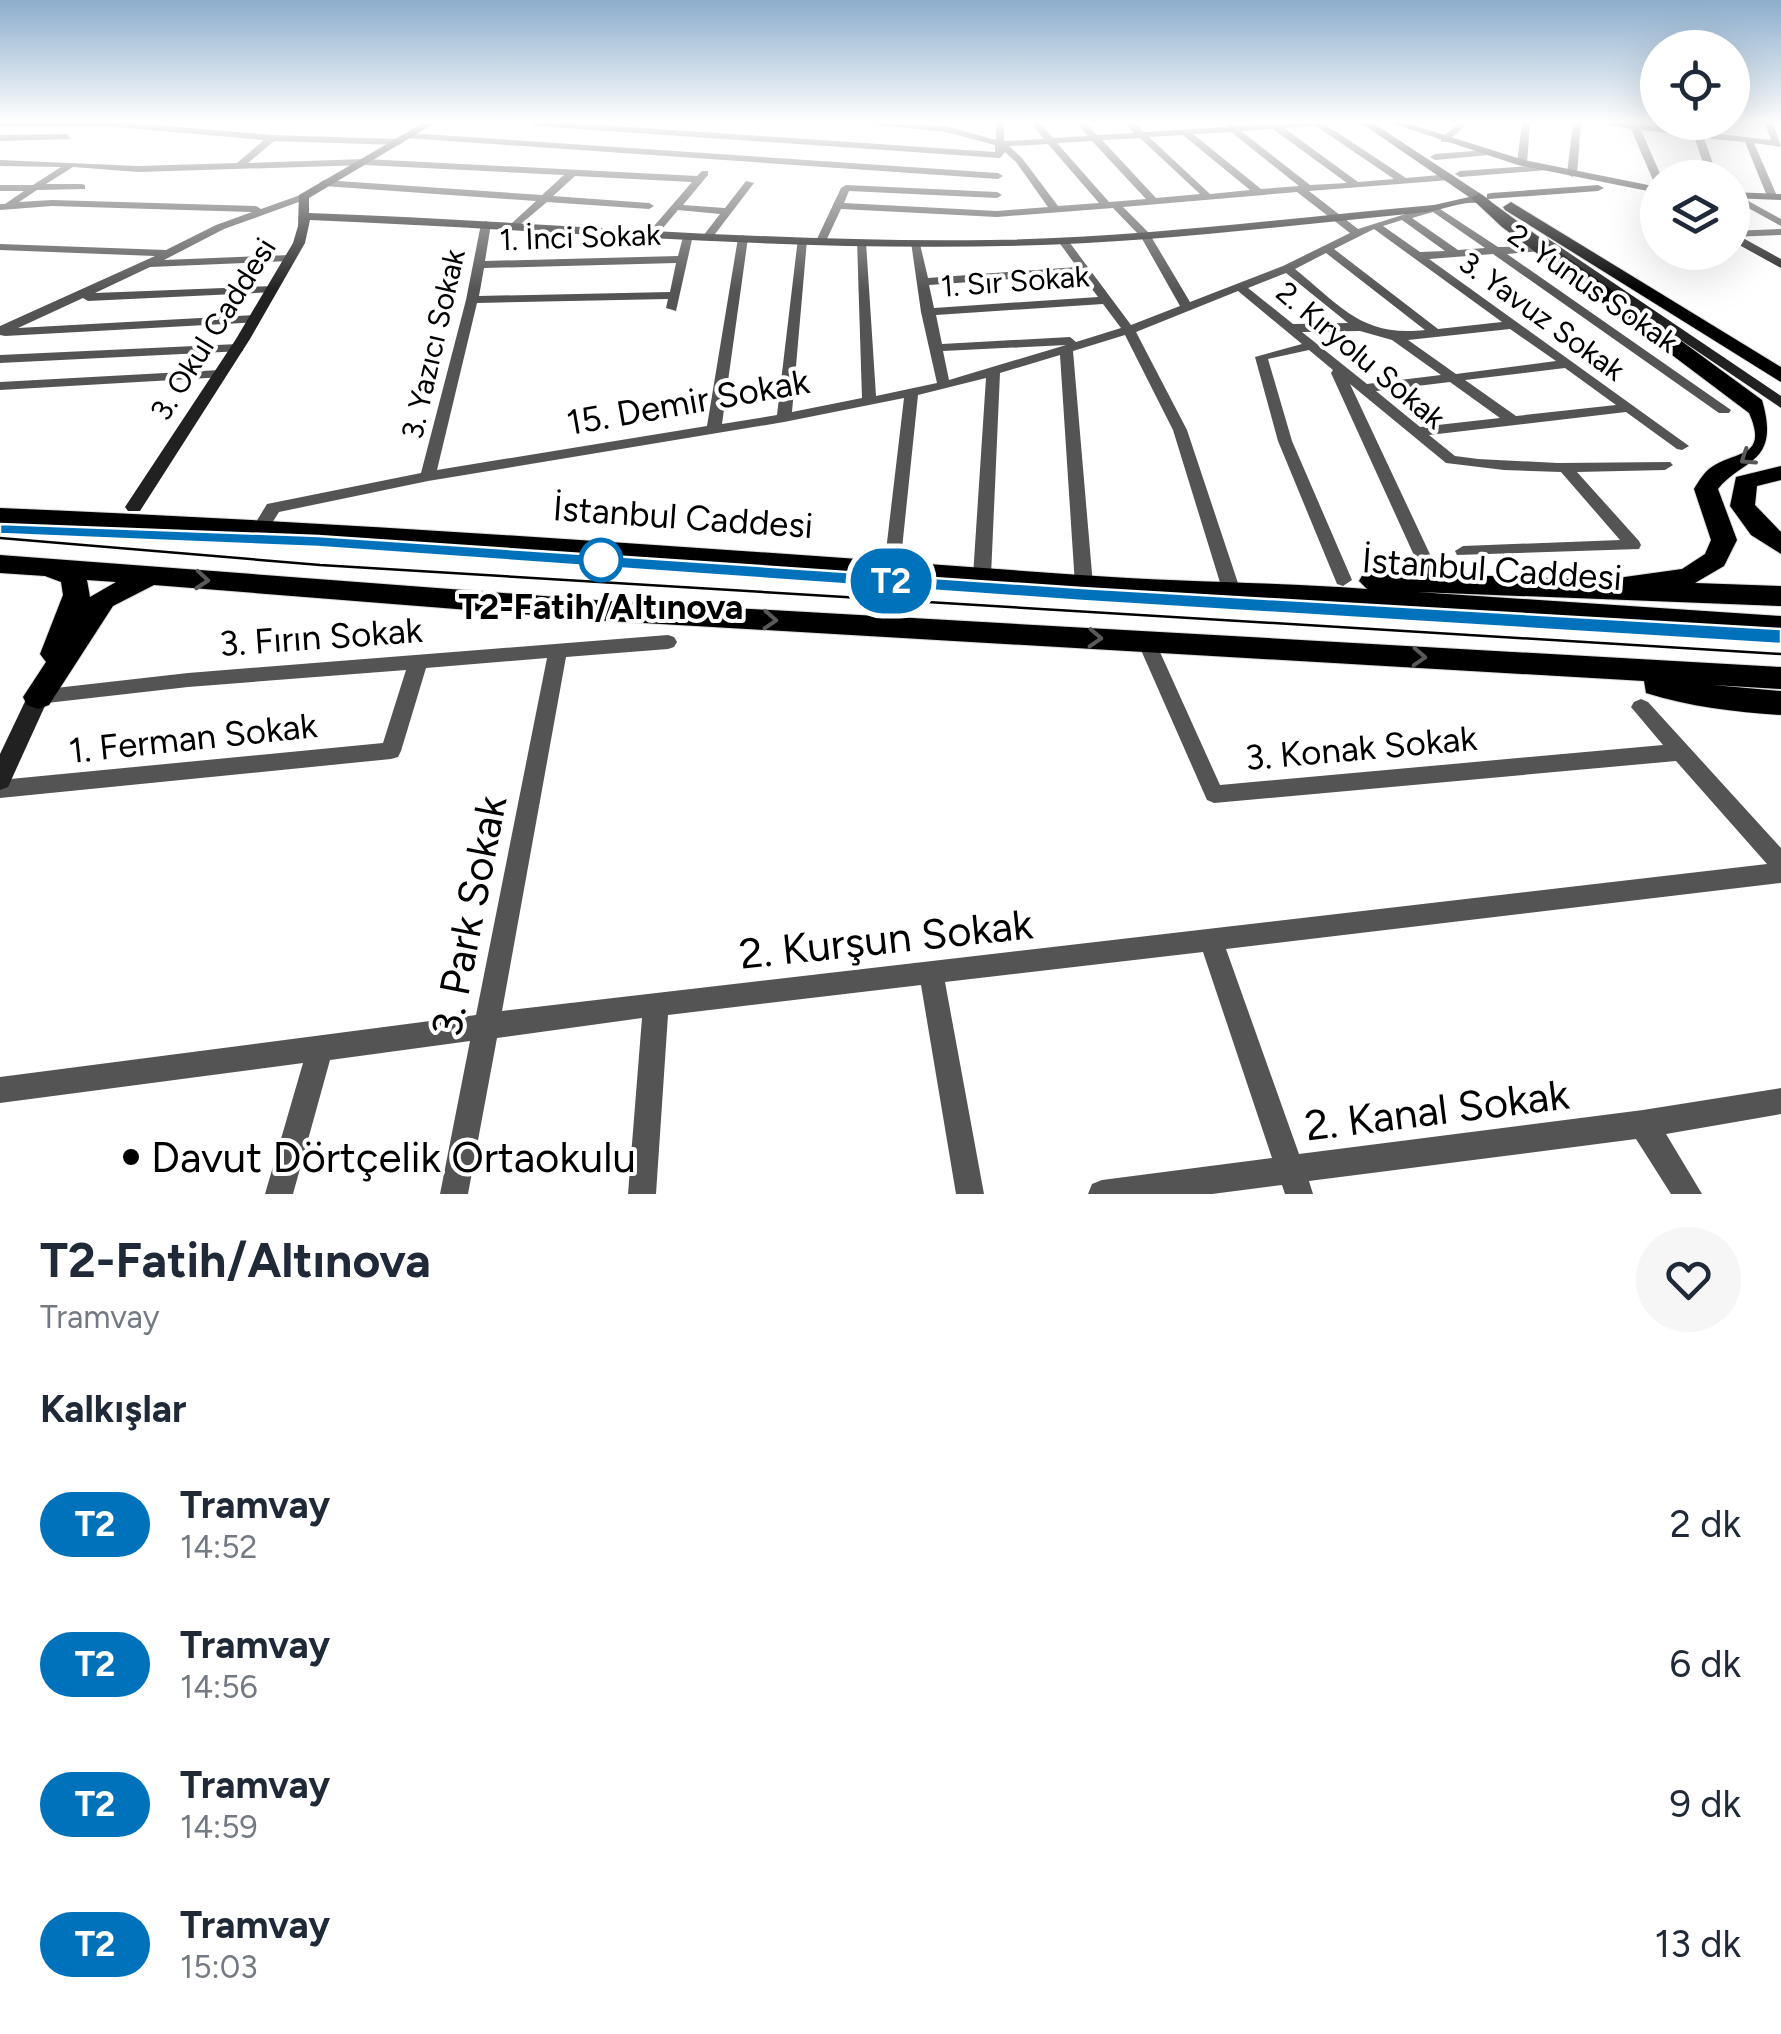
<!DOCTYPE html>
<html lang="tr">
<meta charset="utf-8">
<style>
:root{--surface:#fff;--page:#f6f6f7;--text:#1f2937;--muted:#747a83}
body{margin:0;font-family:Figtree,sans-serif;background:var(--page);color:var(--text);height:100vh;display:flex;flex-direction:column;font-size:38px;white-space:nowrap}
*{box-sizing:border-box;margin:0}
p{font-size:32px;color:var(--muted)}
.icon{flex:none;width:55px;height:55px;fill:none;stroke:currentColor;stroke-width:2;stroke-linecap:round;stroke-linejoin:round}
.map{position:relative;height:1194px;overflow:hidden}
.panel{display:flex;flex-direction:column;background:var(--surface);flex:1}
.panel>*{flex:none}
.badge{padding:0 20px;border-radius:32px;font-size:35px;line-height:65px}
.controls{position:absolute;left:1640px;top:30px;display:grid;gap:20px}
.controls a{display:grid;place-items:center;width:110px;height:110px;border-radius:50%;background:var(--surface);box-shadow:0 10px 40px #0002;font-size:50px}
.map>.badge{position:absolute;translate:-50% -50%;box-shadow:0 0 0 5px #fff}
h2{padding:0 40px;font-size:38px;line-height:90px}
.round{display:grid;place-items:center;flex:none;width:105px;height:105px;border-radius:52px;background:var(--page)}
.headline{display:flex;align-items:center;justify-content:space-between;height:170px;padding:0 40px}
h1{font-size:48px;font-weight:700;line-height:75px}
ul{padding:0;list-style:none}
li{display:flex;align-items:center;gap:30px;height:140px;padding:0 40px}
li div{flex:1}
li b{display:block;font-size:38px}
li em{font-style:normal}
li .badge{min-width:110px;font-weight:700;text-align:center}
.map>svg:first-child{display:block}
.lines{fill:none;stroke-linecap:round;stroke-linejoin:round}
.trunk-casing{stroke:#dbdbdb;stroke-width:2}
.minor{fill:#545454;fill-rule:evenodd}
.secondary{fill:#212121;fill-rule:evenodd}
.trunk{fill:#000;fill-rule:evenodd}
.tram{stroke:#000;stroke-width:2.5}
.oneway{stroke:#595959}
.line{fill:#0072bc;stroke:#fff;stroke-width:2.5}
.stop-dot{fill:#fff;stroke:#0072bc;stroke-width:5}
.poi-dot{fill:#000;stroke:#fff;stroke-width:4}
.labels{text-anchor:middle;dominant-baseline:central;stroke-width:8;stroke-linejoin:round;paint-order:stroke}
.far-street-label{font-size:30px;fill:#000;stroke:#fff}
.street-label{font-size:35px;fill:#000;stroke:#fff}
.stop-label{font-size:35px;font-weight:bold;fill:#000;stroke:#fff}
.near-street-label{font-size:42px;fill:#000;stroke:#fff}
.near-poi-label{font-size:42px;fill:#000;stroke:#fff;text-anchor:start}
</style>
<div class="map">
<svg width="1781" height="1194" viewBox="0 0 1781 1194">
<rect width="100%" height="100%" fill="#fff"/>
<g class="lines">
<!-- trunk casing -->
<g class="trunk-casing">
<g id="trunk">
<path d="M 1479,193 L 1762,400 C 1781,465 1742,458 1718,489 L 1737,540 L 1724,566 L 1695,583 L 1781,586 L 1781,606 L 1417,592 L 1781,616 L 1781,636 L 1231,598 L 1084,594 L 892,577 L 261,535 L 0,524 L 0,508 C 361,523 720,549 1080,575 C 1175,582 1272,582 1367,589 L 1359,581 L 1363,574 L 1373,572 L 1603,580 L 1682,569 L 1705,554 L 1711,540 L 1694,489 C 1698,482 1703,474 1709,469 C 1732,450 1770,460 1749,413 L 1502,227 L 1471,198 Z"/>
<path d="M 1511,202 L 1781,367 L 1781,382 L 1505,210 L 1503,207 Z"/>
<path d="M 1781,466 L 1781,480 L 1757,486 L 1755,505 L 1781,532 L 1781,554 L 1751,535 L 1730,506 L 1736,477 Z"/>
<path d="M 0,555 L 609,601 L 1781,667 L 1781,689 L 1713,685 L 1781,691 L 1781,715 C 1735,712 1690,707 1646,693 L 1644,681 L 609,621 L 154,585 L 113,606 L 49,705 L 38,709 L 27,705 L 23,697 L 46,662 L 40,654 L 63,595 L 61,582 L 45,576 L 0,573 ZM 87,580 L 116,582 L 90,597 Z"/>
</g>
</g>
<!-- minor -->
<g class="minor">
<path d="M 0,123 L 133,123 L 272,135 L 399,139 L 403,142 L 399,145 L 274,141 L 248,163 L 365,159 L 697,176 L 702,171 L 708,171 L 708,175 L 683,205 L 725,208 L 746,181 L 754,183 L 712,238 L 708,239 L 703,236 L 720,214 L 678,210 L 657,235 L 648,233 L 692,182 L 575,176 L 553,196 L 649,203 L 654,206 L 649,209 L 547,202 L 516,228 L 512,227 L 512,223 L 536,201 L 324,186 L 319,183 L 324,180 L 542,195 L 564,175 L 365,165 L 138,172 L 73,167 L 46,184 L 82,184 L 85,185 L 85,189 L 37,190 L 19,202 L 52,200 L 256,206 L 261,209 L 303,194 L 307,195 L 307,199 L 224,229 L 164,260 L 290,255 L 296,258 L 290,261 L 150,267 L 95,293 L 272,286 L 276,288 L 276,292 L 88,301 L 83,298 L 18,328 L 255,315 L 259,316 L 259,322 L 5,336 L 0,335 L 0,326 L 155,256 L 0,250 L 0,244 L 166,250 L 216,225 L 252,212 L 52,206 L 0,210 L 0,204 L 5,204 L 24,191 L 0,191 L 0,185 L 33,185 L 61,167 L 0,166 L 0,160 L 138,166 L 237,163 L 264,140 L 115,127 L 0,127 Z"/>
<path d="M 531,123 L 572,123 L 995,152 L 995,145 L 946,132 L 859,123 L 946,126 L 996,140 L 996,123 L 1004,123 L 1004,141 L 1044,139 L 1031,123 L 1040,123 L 1053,138 L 1088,136 L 1077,123 L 1086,123 L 1097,135 L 1134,133 L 1125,123 L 1134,123 L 1144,132 L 1225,127 L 1229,123 L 1235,126 L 1328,123 L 1326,125 L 1406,178 L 1450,174 L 1455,177 L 1450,180 L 1309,191 L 1358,229 L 1434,205 L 1498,247 L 1546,246 L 1547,248 L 1542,251 L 1507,254 L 1731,410 L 1729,413 L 1719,413 L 1493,254 L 1429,259 L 1689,446 L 1682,450 L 1677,449 L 1626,412 L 1429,435 L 1455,456 L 1478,459 L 1558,463 L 1670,462 L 1673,465 L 1665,470 L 1577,472 L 1639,541 L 1641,545 L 1639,549 L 1457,555 L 1455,551 L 1463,546 L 1620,540 L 1561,472 L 1504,470 L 1446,463 L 1350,384 L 1443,582 L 1434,588 L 1428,586 L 1331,373 L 1333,370 L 1309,350 L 1268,359 L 1292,441 L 1352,580 L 1343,586 L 1337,584 L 1278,441 L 1255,357 L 1302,344 L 1238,291 L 1136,332 L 1187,430 L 1240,589 L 1231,595 L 1222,589 L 1173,430 L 1125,335 L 1073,351 L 1093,585 L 1084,591 L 1075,585 L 1060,355 L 1000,373 L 991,576 L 982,582 L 973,576 L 986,378 L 918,395 L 900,568 L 892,574 L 884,568 L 904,398 L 784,422 L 428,481 L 279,512 L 267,531 L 255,531 L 253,527 L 267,504 L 421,473 L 466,300 L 481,224 L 486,221 L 491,224 L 485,261 L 678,256 L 684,233 L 693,235 L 676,311 L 666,308 L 668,299 L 477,303 L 437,470 L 707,426 L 738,238 L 743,235 L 748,238 L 722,424 L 777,415 L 798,238 L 807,240 L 792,412 L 862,398 L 857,240 L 866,242 L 876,396 L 937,383 L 921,312 L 911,242 L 920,244 L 928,278 L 1077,267 L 1058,241 L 1063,238 L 1067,239 L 1131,325 L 1180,306 L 1141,237 L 1113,208 L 997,217 L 841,209 L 825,243 L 816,241 L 841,188 L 846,185 L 997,192 L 1002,195 L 997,198 L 849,191 L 844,203 L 997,211 L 1048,207 L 1016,162 L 1005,152 L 1000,158 L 535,126 ZM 1316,126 L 1394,179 L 1358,182 L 1284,128 ZM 1273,129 L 1347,183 L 1310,185 L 1241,131 ZM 1231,132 L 1299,186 L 1261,189 L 1193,134 ZM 1183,135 L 1250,190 L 1210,194 L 1149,137 ZM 1140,138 L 1200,194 L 1156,198 L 1102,140 ZM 1092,141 L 1146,199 L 1109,202 L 1057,143 ZM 1048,144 L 1099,203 L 1058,206 L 1022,158 L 1009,146 ZM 1297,192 L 1350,233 L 1283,266 L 1190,302 L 1149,233 L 1123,207 ZM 1433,212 L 1485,248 L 1458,250 L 1412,218 ZM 1402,220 L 1445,251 L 1420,252 L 1383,226 ZM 1374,229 L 1502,322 L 1438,329 L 1334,249 ZM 1326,253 L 1425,330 C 1361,337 1341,306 1295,269 ZM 676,263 L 670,292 L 479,296 L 484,268 ZM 1286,273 L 1348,323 L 1293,324 L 1248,288 ZM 1081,274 L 1098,297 L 934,308 L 929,285 ZM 1103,304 L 1121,328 L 1076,342 L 1070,337 L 942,344 L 936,315 ZM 1510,329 L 1556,361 L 1456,374 L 1408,340 ZM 1360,331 L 1392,340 L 1441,375 L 1367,384 L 1302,332 ZM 1066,345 L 949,380 L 943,351 ZM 1565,368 L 1616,405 L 1516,416 L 1465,380 ZM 1450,382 L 1500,418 L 1420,427 L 1376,391 Z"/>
<path d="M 1459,123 L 1468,123 L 1447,142 L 1441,142 L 1441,138 Z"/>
<path d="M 1522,123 L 1530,123 L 1527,163 L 1522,166 L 1517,163 Z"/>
<path d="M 1573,123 L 1581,123 L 1577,174 L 1572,177 L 1567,174 Z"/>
<path d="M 1599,123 L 1625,123 L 1771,140 L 1765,123 L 1773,123 L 1781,147 L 1754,143 L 1777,196 L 1772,199 L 1767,196 L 1745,142 L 1704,138 L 1718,178 L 1708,178 L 1694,136 L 1641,130 L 1662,178 L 1658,178 L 1658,183 L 1653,180 L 1631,129 Z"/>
<path d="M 409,133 L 998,173 L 1003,176 L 998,179 L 406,138 Z"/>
<path d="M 67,134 L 70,139 L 0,141 L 0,135 Z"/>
<path d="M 1486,150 L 1491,153 L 1489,155 L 1435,160 L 1430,157 L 1435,154 Z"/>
<path d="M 1545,165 L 1548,166 L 1548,170 L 1460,177 L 1455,174 L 1460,171 Z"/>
<path d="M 1732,192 L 1781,219 L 1781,226 L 1732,199 Z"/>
<path d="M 1781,229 L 1781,235 L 1732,237 L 1732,231 Z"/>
<path d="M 238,344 L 243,345 L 243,351 L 0,363 L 0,355 Z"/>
<path d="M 220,370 L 227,374 L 225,377 L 0,390 L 0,382 Z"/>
<path d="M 1146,634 L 1152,636 L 1155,641 L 1220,785 L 1663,745 L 1631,707 L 1634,702 L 1641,699 L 1648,702 L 1781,848 L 1781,883 L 1226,949 L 1299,1154 L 1643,1110 L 1781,1088 L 1781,1114 L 1666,1134 L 1702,1194 L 1671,1194 L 1636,1139 L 1309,1181 L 1313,1194 L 1285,1194 L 1282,1185 L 1212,1194 L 1088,1194 L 1092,1184 L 1102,1180 L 1272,1158 L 1203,952 L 945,982 L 984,1194 L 956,1194 L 921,985 L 668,1015 L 656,1194 L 628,1194 L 642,1018 L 497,1038 L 468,1194 L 440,1194 L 470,1041 L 330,1060 L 293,1194 L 265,1194 L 303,1063 L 0,1103 L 0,1077 L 476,1015 L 547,658 L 426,668 L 401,751 L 398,757 L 391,759 L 0,798 L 0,780 L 383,743 L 406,670 L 188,687 L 38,704 L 31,702 L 28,697 L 31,692 L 38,690 L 188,673 L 668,635 L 674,637 L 677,642 L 674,647 L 668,649 L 566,657 L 502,1011 L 1767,864 L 1676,761 L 1214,803 L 1207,800 L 1137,641 L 1140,636 Z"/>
</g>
<!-- secondary -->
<g class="secondary">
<path d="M 423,123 L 435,123 L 309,198 L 309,213 C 536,221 763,243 989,240 C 1138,238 1286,218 1434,205 L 1469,197 L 1361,123 L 1373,123 L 1487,198 L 1487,194 L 1491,193 L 1598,185 L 1604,188 L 1598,191 L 1488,199 L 1491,202 L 1485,205 C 1468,198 1445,210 1427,212 C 1334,221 1241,232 1148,239 C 868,261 589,231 310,220 L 305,243 L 250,339 L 140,511 L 128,511 L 125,507 L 236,339 L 293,243 L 298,226 L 299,195 Z"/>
<path d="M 1391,123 L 1406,123 L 1524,160 L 1658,187 L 1658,193 L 1518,165 Z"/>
<path d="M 1732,192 L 1781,194 L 1781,200 L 1732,198 Z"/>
<path d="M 1732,232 L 1781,259 L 1781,268 L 1732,241 Z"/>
<path d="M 1539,238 L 1547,238 L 1781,396 L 1781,408 L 1539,244 Z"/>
<path d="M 38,688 L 46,691 L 49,697 L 8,787 L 0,790 L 0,754 L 30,691 Z"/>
</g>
<!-- trunk -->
<use href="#trunk" class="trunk"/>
<!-- tram -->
<g class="tram">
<path d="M 154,536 L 318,542 L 1082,595 L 1781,636"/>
<path d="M 0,538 L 320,565 L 1781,654"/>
</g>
</g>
<!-- one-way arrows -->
<defs><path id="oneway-chevron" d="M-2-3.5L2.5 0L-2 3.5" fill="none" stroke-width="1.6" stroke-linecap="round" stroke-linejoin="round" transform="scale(2.5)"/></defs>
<g class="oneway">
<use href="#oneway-chevron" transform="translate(1747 458) rotate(147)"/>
<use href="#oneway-chevron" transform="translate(202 580) rotate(5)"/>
<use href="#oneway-chevron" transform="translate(770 620) rotate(3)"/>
<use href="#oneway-chevron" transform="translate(1095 638) rotate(3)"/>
<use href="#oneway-chevron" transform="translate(1419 657) rotate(3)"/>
</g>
<!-- sky -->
<linearGradient id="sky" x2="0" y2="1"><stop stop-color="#8cadcc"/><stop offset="0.42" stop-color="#fff"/><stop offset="1" stop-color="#fff" stop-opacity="0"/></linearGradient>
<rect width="1781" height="290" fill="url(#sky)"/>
<!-- line -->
<path class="line" d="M 0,524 L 318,536 L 1082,588 L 1781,629 L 1781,644 L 1082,601 L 318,547 L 0,534 Z"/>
<!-- markers -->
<circle class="stop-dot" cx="601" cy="560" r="20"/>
<circle class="poi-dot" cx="131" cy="1157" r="10"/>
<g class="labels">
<!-- far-street labels -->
<g class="far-street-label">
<text transform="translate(580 237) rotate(-2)">1. İnci Sokak</text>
<text transform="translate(1015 281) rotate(-4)">1. Sır Sokak</text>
<text transform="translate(1593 288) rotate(35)">2. Yunus Sokak</text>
<text transform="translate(1542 316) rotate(36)">3. Yavuz Sokak</text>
<text transform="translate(213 329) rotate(-58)">3. Okul Caddesi</text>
<text transform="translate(433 344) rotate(-77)">3. Yazıcı Sokak</text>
<text transform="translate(1361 355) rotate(40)">2. Kıryolu Sokak</text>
</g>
<!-- street labels -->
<g class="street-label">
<text transform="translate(688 402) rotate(-10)">15. Demir Sokak</text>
<text transform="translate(683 517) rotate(4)">İstanbul Caddesi</text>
<text transform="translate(1492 569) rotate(4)">İstanbul Caddesi</text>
<text transform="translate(321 637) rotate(-4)">3. Fırın Sokak</text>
<text transform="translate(193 738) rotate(-6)">1. Ferman Sokak</text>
<text transform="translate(1361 748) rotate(-5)">3. Konak Sokak</text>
</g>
<!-- stop labels -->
<g class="stop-label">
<text x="601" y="607">T2-Fatih/Altınova</text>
</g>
<!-- near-street labels -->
<g class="near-street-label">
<text transform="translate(469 916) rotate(-79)">3. Park Sokak</text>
<text transform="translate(886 939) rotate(-6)">2. Kurşun Sokak</text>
<text transform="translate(1437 1110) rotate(-7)">2. Kanal Sokak</text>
</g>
<!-- near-poi labels -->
<g class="near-poi-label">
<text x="151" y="1157">Davut Dörtçelik Ortaokulu</text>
</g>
</g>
</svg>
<div class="controls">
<a><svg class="icon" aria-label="locate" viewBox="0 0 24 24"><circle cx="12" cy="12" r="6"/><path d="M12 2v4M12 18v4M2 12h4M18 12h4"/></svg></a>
<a><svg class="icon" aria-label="layers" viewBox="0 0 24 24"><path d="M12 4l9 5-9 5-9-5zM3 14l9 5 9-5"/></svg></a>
</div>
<b class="badge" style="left:891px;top:581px;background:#0072bc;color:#fff">T2</b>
</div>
<section class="panel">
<div class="headline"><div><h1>T2-Fatih/Altınova</h1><p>Tramvay</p></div><a class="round"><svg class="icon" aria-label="heart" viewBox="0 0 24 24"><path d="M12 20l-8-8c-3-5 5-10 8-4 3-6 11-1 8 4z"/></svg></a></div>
<h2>Kalkışlar</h2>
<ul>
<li><span class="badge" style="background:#0072bc;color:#fff">T2</span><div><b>Tramvay</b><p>14:52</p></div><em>2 dk</em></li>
<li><span class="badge" style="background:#0072bc;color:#fff">T2</span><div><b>Tramvay</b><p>14:56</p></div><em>6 dk</em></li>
<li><span class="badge" style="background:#0072bc;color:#fff">T2</span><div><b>Tramvay</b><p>14:59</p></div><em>9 dk</em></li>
<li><span class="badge" style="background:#0072bc;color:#fff">T2</span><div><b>Tramvay</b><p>15:03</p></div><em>13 dk</em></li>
</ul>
</section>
